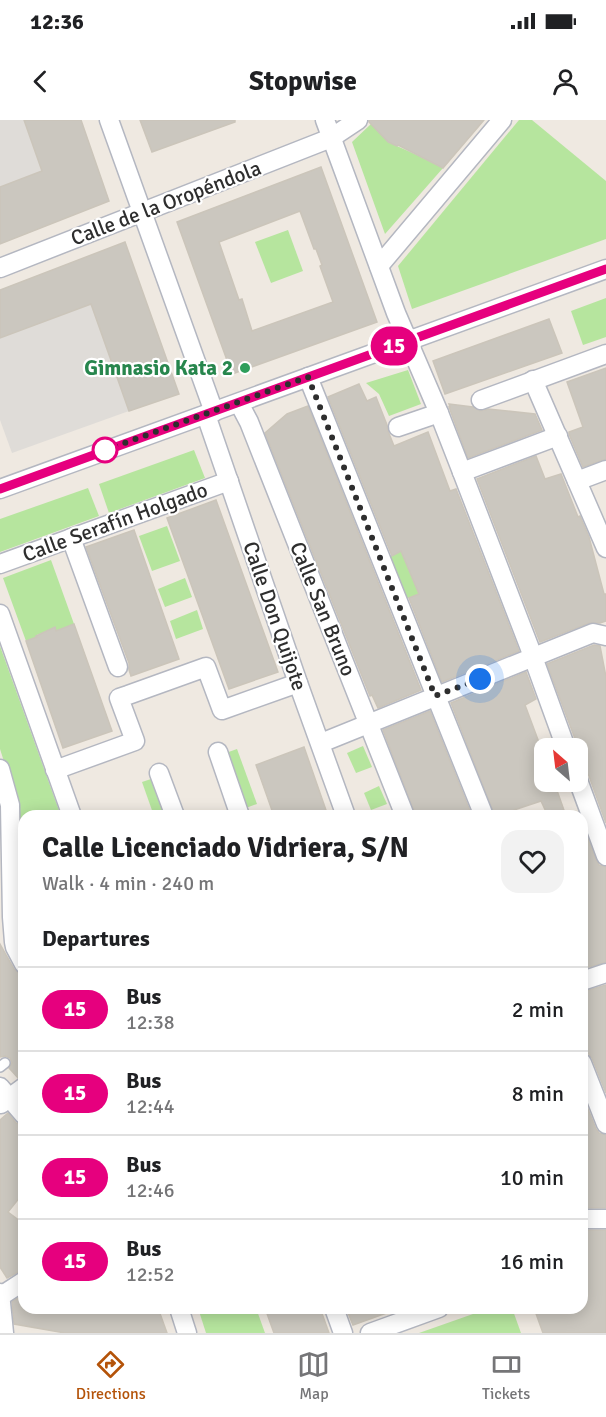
<!DOCTYPE html>
<meta charset="utf-8">
<style>
:root{--surface:#fff;--page:#f2f2f2;--text:#202124;--muted:#757577;--line:#e0e0e0;--accent:#b45309}
body{margin:0;font-family:Signika,sans-serif;background:var(--page);color:var(--text);height:100vh;display:flex;flex-direction:column;font-size:22px;white-space:nowrap}
*{box-sizing:border-box;margin:0}
p{font-size:20px;color:var(--muted)}
.icon{flex:none;width:33px;height:33px;fill:none;stroke:currentColor;stroke-width:2;stroke-linecap:round;stroke-linejoin:round}
.map{position:relative;flex:1;overflow:hidden}
.panel{position:absolute;left:18px;top:690px;width:570px;height:504px;display:flex;flex-direction:column;background:var(--surface);border-radius:18px;box-shadow:0 3px 15px #0003}
.panel>*{flex:none}
.badge{padding:0 12px;border-radius:20px;font-size:21px;line-height:39px}
.needle{width:39px;rotate:332deg}
.tools{position:absolute;left:534px;top:618px;display:grid;gap:12px}
.tools a{display:grid;place-items:center;width:54px;height:54px;border-radius:12px;background:var(--surface);box-shadow:0 3px 15px #0003;font-size:30px}
.you{position:absolute;width:30px;height:30px;margin:-15px;border:4px solid #fff;border-radius:50%;background:#1a73e8;box-shadow:0 0 0 9px #1a73e833}
.map>.badge{position:absolute;translate:-50% -50%;box-shadow:0 0 0 3px #fff}
h2{padding:0 24px;font-size:22px;line-height:54px}
.round{display:grid;place-items:center;flex:none;width:63px;height:63px;border-radius:18px;background:var(--page)}
.headline{display:flex;align-items:center;justify-content:space-between;height:102px;padding:0 24px}
h1{font-size:28px;font-weight:700;line-height:45px}
ul{padding:0;list-style:none}
li{display:flex;align-items:center;gap:18px;height:84px;padding:0 24px;border-top:2px solid var(--line)}
li div{flex:1}
li b{display:block;font-size:22px}
li em{font-style:normal}
li .badge{min-width:66px;font-weight:700;text-align:center}
.status{display:flex;justify-content:space-between;align-items:center;height:42px;padding:0 30px;background:var(--surface);direction:ltr}
.status svg{height:16px;fill:currentColor}
header{display:flex;justify-content:space-between;align-items:center;height:78px;padding:0 24px;background:var(--surface);font-size:27px;font-weight:700}
.tabs{display:flex;justify-content:space-around;align-items:center;height:84px;border-top:2px solid var(--line);background:var(--surface);font-size:16px;color:var(--muted)}
.tabs a{display:grid;justify-items:center;gap:3px}
.tabs .active{color:var(--accent)}
.map>svg:first-child{display:block}
.green{fill:#b6e59e}
.plaza{fill:#dfdcd8}
.building{fill:#cbc7bf;stroke:#cbc5ba;stroke-width:1.5;fill-rule:evenodd}
.lines{fill:none;stroke-linecap:round;stroke-linejoin:round}
.lane-casing{stroke:#b4b7c1;stroke-width:12}
.street-casing{stroke:#b4b7c1;stroke-width:21}
.lane{stroke:#fff;stroke-width:9}
.street{stroke:#fff;stroke-width:18}
.line-casing{stroke:#fff;stroke-width:14}
.line{stroke:#e6007e;stroke-width:9}
.walk{stroke:#2e2e2e;stroke-width:6;stroke-dasharray:0 10.8}
.leisure-dot{fill:#2e9e5b;stroke:#fff;stroke-width:2}
.stop-dot{fill:#fff;stroke:#e6007e;stroke-width:3}
.labels{text-anchor:middle;dominant-baseline:central;stroke-width:4.5;stroke-linejoin:round;paint-order:stroke}
.street-label{font-size:21px;fill:#2e2e2e;stroke:#fff}
.leisure-label{font-size:21px;font-weight:bold;fill:#27864d;stroke:#fff;text-anchor:end}
</style>
<div class="status"><b>12:36</b><svg viewBox="0 0 49 12"><path d="M0 12V9h3v3zM5 12V6h3v6zM10 12V3h3v9zM15 12V0h3v12zM26 1h20v11H26zM47 4h2v5h-2z"/></svg></div>
<header><svg class="icon" aria-label="back" viewBox="0 0 24 24"><path d="M15 5l-7 7 7 7"/></svg>Stopwise<svg class="icon" aria-label="person" viewBox="0 0 24 24"><circle cx="12" cy="8" r="4"/><path d="M4 21q1-7 8-7t8 7"/></svg></header>
<div class="map">
<svg width="606" height="1213" viewBox="0 0 606 1213">
<rect width="100%" height="100%" fill="#efe9e1"/>
<!-- green -->
<g class="green">
<path d="M 519,0 L 532,0 L 606,61 L 606,119 L 412,189 L 398,146 Z"/>
<path d="M 371,4 L 388,22 L 417,35 L 443,48 L 385,114 L 352,22 Z"/>
<path d="M 288,110 L 303,151 L 271,163 L 255,122 Z"/>
<path d="M 606,178 L 606,217 L 583,225 L 571,191 Z"/>
<path d="M 408,250 L 421,284 L 389,296 L 379,274 L 366,263 Z"/>
<path d="M 194,330 L 205,358 L 109,393 L 99,364 Z"/>
<path d="M 88,368 L 99,396 L 0,432 L 0,399 Z"/>
<path d="M 167,406 L 180,441 L 152,451 L 139,416 Z"/>
<path d="M 401,431 L 419,474 L 404,480 L 388,437 Z"/>
<path d="M 51,440 L 74,504 L 56,511 L 55,508 L 37,515 L 37,517 L 26,521 L 3,458 Z"/>
<path d="M 185,458 L 192,477 L 165,487 L 158,469 Z"/>
<path d="M 197,490 L 203,509 L 176,519 L 170,501 Z"/>
<path d="M 0,526 L 61,696 L 24,696 L 24,827 L 20,813 L 16,679 L 0,629 Z"/>
<path d="M 363,626 L 372,647 L 356,653 L 347,633 Z"/>
<path d="M 237,629 L 257,684 L 243,689 L 223,634 Z"/>
<path d="M 154,658 L 168,696 L 154,696 L 142,662 Z"/>
<path d="M 379,666 L 387,684 L 371,690 L 364,673 Z"/>
<path d="M 198,1188 L 256,1188 L 265,1213 L 206,1213 Z"/>
<path d="M 490,1188 L 512,1188 L 521,1213 L 419,1213 Z"/>
</g>
<!-- plaza -->
<g class="plaza">
<path d="M 0,0 L 24,0 L 42,51 L 0,67 Z"/>
<path d="M 91,184 L 129,291 L 12,333 L 0,300 L 0,218 Z"/>
</g>
<!-- building -->
<g class="building">
<path d="M 24,0 L 81,0 L 109,81 L 0,124 L 0,67 L 42,51 Z"/>
<path d="M 140,0 L 235,0 L 235,2 L 152,32 Z"/>
<path d="M 369,0 L 484,0 L 443,48 L 398,25 L 397,26 L 388,22 L 369,2 Z"/>
<path d="M 321,47 L 377,202 L 232,254 L 177,102 ZM 300,91 L 314,129 L 316,129 L 322,145 L 320,146 L 333,182 L 252,211 L 242,179 L 239,180 L 219,122 Z"/>
<path d="M 125,122 L 179,274 L 129,291 L 91,184 L 0,218 L 0,170 Z"/>
<path d="M 549,199 L 562,233 L 445,274 L 433,241 Z"/>
<path d="M 606,248 L 606,339 L 583,347 L 569,314 L 569,312 L 583,307 L 567,262 Z"/>
<path d="M 359,264 L 367,281 L 376,277 L 387,305 L 388,311 L 394,326 L 428,312 L 450,371 L 456,369 L 519,531 L 442,562 L 409,478 L 419,474 L 401,431 L 392,436 L 328,277 Z"/>
<path d="M 449,284 L 473,287 L 480,291 L 488,289 L 535,294 L 542,310 L 468,338 L 449,287 L 450,287 Z"/>
<path d="M 308,286 L 421,570 L 378,588 L 372,575 L 370,576 L 265,313 L 287,294 Z"/>
<path d="M 536,336 L 545,359 L 561,354 L 578,397 L 580,396 L 589,417 L 604,474 L 606,474 L 606,501 L 600,503 L 589,503 L 540,522 L 477,359 Z"/>
<path d="M 216,380 L 278,552 L 229,569 L 167,398 Z"/>
<path d="M 134,410 L 179,539 L 131,556 L 129,550 L 129,543 L 86,427 Z"/>
<path d="M 74,504 L 112,611 L 63,628 L 26,521 L 37,517 L 36,516 L 55,507 L 56,511 Z"/>
<path d="M 594,525 L 600,526 L 606,557 L 606,703 L 589,656 L 586,652 L 582,650 L 578,638 L 577,624 L 547,544 Z"/>
<path d="M 526,552 L 536,579 L 525,585 L 544,636 L 544,662 L 554,662 L 566,696 L 548,696 L 541,681 L 514,690 L 516,696 L 495,696 L 451,583 Z"/>
<path d="M 430,591 L 472,696 L 416,696 L 383,610 Z"/>
<path d="M 304,627 L 328,696 L 274,696 L 256,645 Z"/>
<path d="M 582,703 L 596,740 L 599,745 L 606,747 L 606,842 L 582,849 Z"/>
<path d="M 0,824 L 14,849 L 21,855 L 24,859 L 24,956 L 18,958 L 9,948 L 12,943 L 10,938 L 5,936 L 0,937 Z"/>
<path d="M 606,865 L 606,973 L 592,938 L 589,934 L 582,932 L 582,872 Z"/>
<path d="M 582,974 L 596,1009 L 599,1013 L 606,1015 L 606,1088 L 582,1088 Z"/>
<path d="M 8,993 L 16,1003 L 24,1006 L 24,1072 L 8,1092 L 24,1104 L 24,1150 L 18,1152 L 7,1158 L 0,1147 L 0,1000 Z"/>
<path d="M 582,1110 L 606,1110 L 606,1213 L 543,1213 L 534,1188 L 582,1188 Z"/>
<path d="M 24,1174 L 24,1188 L 158,1188 L 167,1213 L 65,1213 L 14,1204 L 12,1182 Z"/>
<path d="M 265,1188 L 320,1188 L 329,1213 L 274,1213 Z"/>
<path d="M 346,1188 L 395,1188 L 395,1190 L 353,1205 Z"/>
</g>
<g class="lines">
<!-- lane casing -->
<g class="lane-casing">
<path id="lane" d="M 0,947 L 5,943"/>
</g>
<!-- street casing -->
<g class="street-casing">
<g id="street">
<path d="M 109,0 L 214,292"/>
<path d="M 325,0 L 396,193 L 439,293 L 462,352 L 529,526 L 566,628"/>
<path d="M 379,146 L 502,0"/>
<path d="M 0,148 L 331,18 L 358,0"/>
<path d="M 308,257 L 484,696"/>
<path d="M 533,260 L 606,428"/>
<path d="M 481,280 L 606,234"/>
<path d="M 239,283 L 249,302 L 405,696"/>
<path d="M 206,295 L 298,563 L 346,696"/>
<path d="M 398,307 L 439,293"/>
<path d="M 462,352 L 558,316"/>
<path d="M 577,361 L 606,350"/>
<path d="M 0,369 L 606,149"/>
<path d="M 71,418 L 118,547"/>
<path d="M 0,444 L 229,361"/>
<path d="M 0,494 L 72,696"/>
<path d="M 321,623 L 593,513 L 606,516"/>
<path d="M 218,632 L 240,696"/>
<path d="M 0,649 L 10,685 L 12,797 L 14,822 L 15,827 L 24,844"/>
<path d="M 55,650 L 135,621 L 119,578 L 128,575 L 206,547 L 222,590 L 298,563"/>
<path d="M 159,653 L 175,696"/>
<path d="M 578,660 L 606,736"/>
<path d="M 582,861 L 606,853"/>
<path d="M 582,943 L 606,1004"/>
<path d="M 0,967 L 24,995"/>
<path d="M 1,984 L 24,967"/>
<path d="M 582,1099 L 606,1099"/>
<path d="M 0,1173 L 4,1213"/>
<path d="M 1,1176 L 24,1161"/>
<path d="M 179,1188 L 187,1213"/>
<path d="M 334,1188 L 343,1213"/>
<path d="M 370,1213 L 439,1188"/>
</g>
</g>
<!-- lane -->
<use href="#lane" class="lane"/>
<!-- street -->
<use href="#street" class="street"/>
</g>
<g class="lines">
<!-- line casing -->
<g class="line-casing">
<path id="line" d="M 0,369 L 606,149"/>
</g>
<!-- line -->
<use href="#line" class="line"/>
<!-- walk -->
<path class="walk" d="M 105,330 L 308,257 L 435,576 L 480,559"/>
</g>
<!-- markers -->
<circle class="leisure-dot" cx="245" cy="248" r="6"/>
<circle class="stop-dot" cx="105" cy="330" r="12"/>
<g class="labels">
<!-- street labels -->
<g class="street-label">
<text transform="translate(166 83) rotate(-21)">Calle de la Oropéndola</text>
<text transform="translate(115 402) rotate(-20)">Calle Serafín Holgado</text>
<text transform="translate(323 489) rotate(68)">Calle San Bruno</text>
<text transform="translate(275 496) rotate(71)">Calle Don Quijote</text>
</g>
<!-- leisure labels -->
<g class="leisure-label">
<text x="233" y="248">Gimnasio Kata 2</text>
</g>
</g>
</svg>
<div class="tools">
<a><svg class="needle" viewBox="-14 -14 28 28"><path d="M0-13l5 13h-10z" fill="#e53935"/><path d="M0 13l5-13h-10z" fill="#757577"/></svg></a>
</div>
<div class="you" style="left:480px;top:559px"></div>
<b class="badge" style="left:394px;top:226px;background:#e6007e;color:#fff">15</b>
<section class="panel">
<div class="headline"><div><h1>Calle Licenciado Vidriera, S/N</h1><p>Walk · 4 min · 240 m</p></div><a class="round"><svg class="icon" aria-label="heart" viewBox="0 0 24 24"><path d="M12 20l-8-8c-3-5 5-10 8-4 3-6 11-1 8 4z"/></svg></a></div>
<h2>Departures</h2>
<ul>
<li><span class="badge" style="background:#e6007e;color:#fff">15</span><div><b>Bus</b><p>12:38</p></div><em>2 min</em></li>
<li><span class="badge" style="background:#e6007e;color:#fff">15</span><div><b>Bus</b><p>12:44</p></div><em>8 min</em></li>
<li><span class="badge" style="background:#e6007e;color:#fff">15</span><div><b>Bus</b><p>12:46</p></div><em>10 min</em></li>
<li><span class="badge" style="background:#e6007e;color:#fff">15</span><div><b>Bus</b><p>12:52</p></div><em>16 min</em></li>
</ul>
</section>
</div>
<nav class="tabs">
<a class="active"><svg class="icon" aria-label="directions" viewBox="0 0 24 24"><path d="M12 3l9 9-9 9-9-9zM9 14v-3h6M13 9l2 2-2 2"/></svg>Directions</a>
<a><svg class="icon" aria-label="map" viewBox="0 0 24 24"><path d="M3 6l6-2 6 2 6-2v14l-6 2-6-2-6 2zM9 4v14M15 6v14"/></svg>Map</a>
<a><svg class="icon" aria-label="tickets" viewBox="0 0 24 24"><path d="M3 7h18v10H3zM15 7v10"/></svg>Tickets</a>
</nav>
